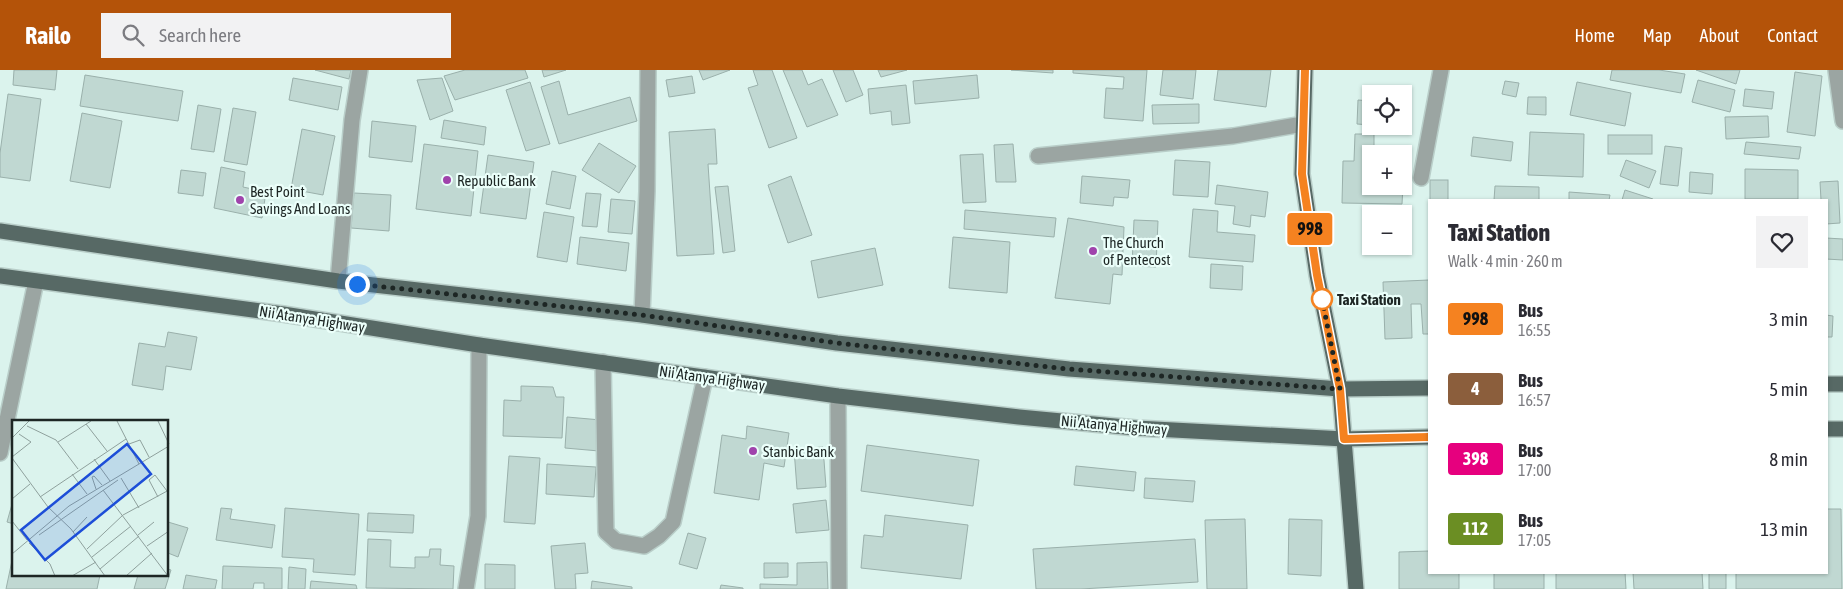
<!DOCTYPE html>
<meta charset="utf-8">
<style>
:root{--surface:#fff;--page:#f2f2f3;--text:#2b2b33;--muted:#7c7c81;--accent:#b45309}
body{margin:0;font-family:"Asap Condensed",sans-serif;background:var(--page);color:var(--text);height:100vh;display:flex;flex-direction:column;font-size:19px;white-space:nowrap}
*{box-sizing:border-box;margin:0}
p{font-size:16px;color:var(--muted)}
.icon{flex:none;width:28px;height:28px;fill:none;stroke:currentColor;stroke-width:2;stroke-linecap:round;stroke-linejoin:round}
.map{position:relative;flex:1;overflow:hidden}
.sheet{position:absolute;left:1428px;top:129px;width:400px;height:375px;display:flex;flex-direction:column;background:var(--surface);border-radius:0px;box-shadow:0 1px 4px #0004}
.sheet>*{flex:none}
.badge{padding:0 10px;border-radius:4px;font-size:18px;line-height:32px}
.fabs{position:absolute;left:1362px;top:15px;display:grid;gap:10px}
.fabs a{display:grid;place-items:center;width:50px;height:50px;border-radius:0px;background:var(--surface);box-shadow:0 1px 4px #0004;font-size:25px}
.you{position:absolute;width:25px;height:25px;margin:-12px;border:4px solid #fff;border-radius:50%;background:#1a73e8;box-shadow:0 0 0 8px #1a73e833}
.map>.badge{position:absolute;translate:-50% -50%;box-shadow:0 0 0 2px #fff}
.round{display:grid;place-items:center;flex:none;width:52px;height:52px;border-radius:0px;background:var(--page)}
.head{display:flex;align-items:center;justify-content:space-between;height:85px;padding:0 20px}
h1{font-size:24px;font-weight:800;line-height:38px}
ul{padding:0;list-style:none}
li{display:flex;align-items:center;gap:15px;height:70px;padding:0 20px}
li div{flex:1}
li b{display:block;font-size:19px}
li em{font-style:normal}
li .badge{min-width:55px;font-weight:700;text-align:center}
header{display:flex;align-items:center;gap:30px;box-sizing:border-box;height:70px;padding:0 25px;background:var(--accent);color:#fff}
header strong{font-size:24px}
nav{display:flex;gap:28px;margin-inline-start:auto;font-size:18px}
.search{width:350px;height:45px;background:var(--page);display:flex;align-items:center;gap:12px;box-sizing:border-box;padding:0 18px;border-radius:0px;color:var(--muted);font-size:19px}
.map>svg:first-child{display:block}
.building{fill:#c0d8d2;stroke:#9ab0ab}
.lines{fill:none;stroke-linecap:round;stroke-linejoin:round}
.minor-casing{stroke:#b9cec9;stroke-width:18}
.major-casing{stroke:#b9cec9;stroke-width:18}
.minor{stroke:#9ba5a2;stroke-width:15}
.major{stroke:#576965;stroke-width:15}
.line-casing{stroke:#fff;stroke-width:11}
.line{stroke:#f58220;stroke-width:8}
.walk{stroke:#1d2624;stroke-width:5;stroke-dasharray:0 9}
.poi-dot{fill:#a043ac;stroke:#ebfffa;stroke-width:2}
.stop-dot{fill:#fff;stroke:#f58220;stroke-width:2.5}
.labels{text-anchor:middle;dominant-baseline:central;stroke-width:4.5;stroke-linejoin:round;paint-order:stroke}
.poi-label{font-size:15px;fill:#1d2624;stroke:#ebfffa;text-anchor:start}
.stop-label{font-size:15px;font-weight:bold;fill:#1d2624;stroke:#ebfffa;text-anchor:start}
.street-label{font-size:15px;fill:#1d2624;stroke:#ebfffa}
.inset-road{fill:none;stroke:#8fa19d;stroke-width:1}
.view{fill:#1d4ed8;fill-opacity:0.15;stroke:#1d4ed8;stroke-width:2.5}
.inset-edge{fill:none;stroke:#1d2624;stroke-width:2.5}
</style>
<header>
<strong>Railo</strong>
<div class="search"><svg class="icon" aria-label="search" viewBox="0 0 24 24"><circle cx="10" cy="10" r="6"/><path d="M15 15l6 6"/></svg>Search here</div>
<nav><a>Home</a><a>Map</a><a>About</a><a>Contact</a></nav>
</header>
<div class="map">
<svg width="1843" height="519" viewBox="0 0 1843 519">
<rect width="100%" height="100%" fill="#dbf3ed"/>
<!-- building -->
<g class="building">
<path d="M 14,0 L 57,0 L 55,20 L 13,15 Z"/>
<path d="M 315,0 L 351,0 L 349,9 Z"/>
<path d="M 465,0 L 525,0 L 528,8 L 455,30 L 444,6 Z"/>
<path d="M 542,0 L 566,0 L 544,7 Z"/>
<path d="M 699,0 L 730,0 L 703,10 Z"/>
<path d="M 753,0 L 772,0 L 797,68 L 769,78 L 748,18 L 758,15 Z"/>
<path d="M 783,0 L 802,0 L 808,15 L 822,9 L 838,45 L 807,57 Z"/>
<path d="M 833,0 L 853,0 L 863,25 L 846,32 Z"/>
<path d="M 878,0 L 907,0 L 881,7 Z"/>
<path d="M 1011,0 L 1053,0 L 1053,3 Z"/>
<path d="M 1073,0 L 1147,0 L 1143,51 L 1104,48 L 1106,18 L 1123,19 L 1124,7 L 1073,3 Z"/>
<path d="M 1163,0 L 1196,0 L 1193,29 L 1160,25 Z"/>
<path d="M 1218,0 L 1271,0 L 1266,37 L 1214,30 Z"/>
<path d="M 1612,0 L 1659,0 L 1685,4 L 1681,23 L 1610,10 Z"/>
<path d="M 1696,0 L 1740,0 L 1736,14 Z"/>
<path d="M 1795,2 L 1822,6 L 1815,66 L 1787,62 Z"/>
<path d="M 85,5 L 183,21 L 178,51 L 80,36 Z"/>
<path d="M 977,5 L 979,28 L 915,34 L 913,11 Z"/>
<path d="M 692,6 L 695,23 L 669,27 L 666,10 Z"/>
<path d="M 293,8 L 342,17 L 338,40 L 289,30 Z"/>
<path d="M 442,8 L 453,41 L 430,50 L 417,10 Z"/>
<path d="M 1698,10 L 1735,20 L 1730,42 L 1692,32 Z"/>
<path d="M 559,11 L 568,45 L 630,27 L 637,51 L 559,74 L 541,17 Z"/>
<path d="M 1505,11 L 1519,13 L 1516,27 L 1502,24 Z"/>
<path d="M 530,12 L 550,74 L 526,81 L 506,20 Z"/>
<path d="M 1577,12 L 1631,23 L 1625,56 L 1570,45 Z"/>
<path d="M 906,15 L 910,53 L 892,55 L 891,41 L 870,44 L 868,19 Z"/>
<path d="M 1745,19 L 1774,22 L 1772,39 L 1743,36 Z"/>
<path d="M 8,24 L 41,29 L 30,111 L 0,107 L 0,83 Z"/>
<path d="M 1528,27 L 1546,27 L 1546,45 L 1527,44 Z"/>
<path d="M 1358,30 L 1371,31 L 1371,55 L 1357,54 Z"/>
<path d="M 1199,34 L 1199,53 L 1153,54 L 1152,35 Z"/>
<path d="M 198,35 L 221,39 L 214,82 L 191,79 Z"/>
<path d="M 233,38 L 256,42 L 247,95 L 224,91 Z"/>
<path d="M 82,43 L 122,51 L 110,118 L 70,111 Z"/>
<path d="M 1768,46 L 1769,67 L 1726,69 L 1725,47 Z"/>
<path d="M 444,50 L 486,57 L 484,75 L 441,68 Z"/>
<path d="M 372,51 L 416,56 L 412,92 L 369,87 Z"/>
<path d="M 302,59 L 335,66 L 323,125 L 291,119 Z"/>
<path d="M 715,59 L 717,94 L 708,94 L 714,184 L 677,186 L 669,62 Z"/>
<path d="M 1530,62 L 1584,64 L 1583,107 L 1528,105 Z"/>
<path d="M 1355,64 L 1374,64 L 1374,84 L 1371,84 L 1371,116 L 1403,116 L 1402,134 L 1342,133 L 1343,91 L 1354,91 Z"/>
<rect x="1608" y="65" width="44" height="19"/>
<path d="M 1473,67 L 1513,72 L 1511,91 L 1471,86 Z"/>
<path d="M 1746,72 L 1801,77 L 1799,89 L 1744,84 Z"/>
<path d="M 599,73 L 636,96 L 619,123 L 582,100 Z"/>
<path d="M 424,74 L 478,81 L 471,146 L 416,139 Z"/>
<path d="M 1013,74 L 1016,112 L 996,112 L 994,75 Z"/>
<path d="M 1665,76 L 1682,78 L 1678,116 L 1660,114 Z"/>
<path d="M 983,84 L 986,132 L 963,133 L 960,85 Z"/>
<path d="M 488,85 L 534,92 L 526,149 L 480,143 Z"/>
<path d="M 1175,90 L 1210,92 L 1208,127 L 1173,125 Z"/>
<path d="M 1626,90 L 1656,101 L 1649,118 L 1620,106 Z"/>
<path d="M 221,97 L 245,102 L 243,117 L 266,122 L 262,148 L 214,138 Z"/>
<path d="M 1745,99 L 1798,100 L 1798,129 L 1745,129 Z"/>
<path d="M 181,100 L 206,103 L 203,126 L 178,123 Z"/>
<path d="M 552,101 L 576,106 L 570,139 L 546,134 Z"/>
<path d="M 1690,102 L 1713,104 L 1712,124 L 1689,122 Z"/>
<path d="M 791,106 L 812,165 L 788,173 L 768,115 Z"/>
<path d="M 1082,106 L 1130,110 L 1128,128 L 1114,127 L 1113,136 L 1080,133 Z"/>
<rect x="1430" y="110" width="18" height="20"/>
<path d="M 1838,111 L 1840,153 L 1826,154 L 1826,130 L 1821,130 L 1820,112 Z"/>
<path d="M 1217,115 L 1268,122 L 1265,147 L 1251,145 L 1250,157 L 1233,154 L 1235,136 L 1215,134 Z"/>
<path d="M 728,116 L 735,181 L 723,183 L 715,117 Z"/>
<path d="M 1495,116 L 1539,117 L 1539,130 L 1494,130 Z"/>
<path d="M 1625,120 L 1653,129 L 1653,130 L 1622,130 Z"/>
<path d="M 1569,122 L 1610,125 L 1609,130 L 1569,130 Z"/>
<path d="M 354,123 L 391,125 L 389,161 L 351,158 Z"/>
<path d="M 586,123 L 601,124 L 597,157 L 582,156 Z"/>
<path d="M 611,129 L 635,131 L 632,164 L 608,162 Z"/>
<path d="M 1193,139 L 1218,141 L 1217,162 L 1255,165 L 1253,192 L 1189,187 Z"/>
<path d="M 965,140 L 1056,148 L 1054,167 L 964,159 Z"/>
<path d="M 544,142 L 574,147 L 567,192 L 537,187 Z"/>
<path d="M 1068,148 L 1124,157 L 1122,205 L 1113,204 L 1110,234 L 1055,228 Z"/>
<path d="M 1134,150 L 1158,151 L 1156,197 L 1132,196 Z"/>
<path d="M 580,167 L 629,173 L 626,201 L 577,194 Z"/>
<path d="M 953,167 L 1010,172 L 1007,223 L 949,218 Z"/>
<path d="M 1826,168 L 1843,169 L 1843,190 L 1826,189 Z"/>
<path d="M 875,178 L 883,215 L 818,228 L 811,191 Z"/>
<path d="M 1211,194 L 1243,196 L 1242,220 L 1210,218 Z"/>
<path d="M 1429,210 L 1429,264 L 1423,264 L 1421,234 L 1411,234 L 1412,268 L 1385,269 L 1383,212 Z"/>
<path d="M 1826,245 L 1833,246 L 1832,267 L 1826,267 Z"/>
<path d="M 168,262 L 197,267 L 191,300 L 166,296 L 163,320 L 132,315 L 139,273 L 165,277 Z"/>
<path d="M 521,316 L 553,317 L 556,327 L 564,327 L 562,368 L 503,366 L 504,330 L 521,331 Z"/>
<path d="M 567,347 L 601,350 L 599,381 L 565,378 Z"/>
<path d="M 747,356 L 789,363 L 784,397 L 764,393 L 759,430 L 714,423 L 722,365 L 746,369 Z"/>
<path d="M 867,375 L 979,390 L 973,436 L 861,421 Z"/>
<path d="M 823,377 L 826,417 L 797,419 L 794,379 Z"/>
<path d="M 509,386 L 540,388 L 535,454 L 504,452 Z"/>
<path d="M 547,394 L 596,397 L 594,427 L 546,424 Z"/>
<path d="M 1076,396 L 1136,402 L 1134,421 L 1074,415 Z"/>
<path d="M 1145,408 L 1195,411 L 1193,432 L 1144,428 Z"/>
<path d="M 14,427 L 14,454 L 7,452 Z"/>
<path d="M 826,430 L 829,460 L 796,463 L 793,434 Z"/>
<path d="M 221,438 L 232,439 L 230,449 L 275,455 L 272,478 L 216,470 Z"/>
<path d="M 285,438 L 359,444 L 355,505 L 313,502 L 314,489 L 282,487 Z"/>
<path d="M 1826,439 L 1841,439 L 1842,519 L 1736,519 L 1736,502 L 1826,502 Z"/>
<path d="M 368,443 L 414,445 L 413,463 L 367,461 Z"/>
<path d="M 885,445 L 968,455 L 961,509 L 861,498 L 864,465 L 883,467 Z"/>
<path d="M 1245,449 L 1247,519 L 1207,519 L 1205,450 Z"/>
<path d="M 1289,449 L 1322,450 L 1321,506 L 1288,504 Z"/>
<path d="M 168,452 L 188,458 L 178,487 L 168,483 Z"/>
<path d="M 688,463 L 706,468 L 697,499 L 679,494 Z"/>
<path d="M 368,469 L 391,470 L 390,497 L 415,498 L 415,487 L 429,487 L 430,479 L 441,479 L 440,495 L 454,496 L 453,519 L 366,518 Z"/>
<path d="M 1195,469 L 1198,512 L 1081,519 L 1036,519 L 1033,479 Z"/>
<path d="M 585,473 L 588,503 L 575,504 L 576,519 L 555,519 L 551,476 Z"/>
<path d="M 14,481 L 14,505 L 100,505 L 97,519 L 6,519 Z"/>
<path d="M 1429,481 L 1429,502 L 1459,502 L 1459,519 L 1399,519 L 1399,482 Z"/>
<path d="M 827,492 L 828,519 L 760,519 L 760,514 L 797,515 L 797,493 Z"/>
<path d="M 764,493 L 788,493 L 788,507 L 764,508 Z"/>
<path d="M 485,494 L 515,495 L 515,519 L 485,519 Z"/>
<path d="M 223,496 L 282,498 L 282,519 L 264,519 L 264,513 L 254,513 L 253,519 L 222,519 Z"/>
<path d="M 289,497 L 306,499 L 305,519 L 288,519 Z"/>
<path d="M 168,499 L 171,500 L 165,519 L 134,519 L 138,505 L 168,505 Z"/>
<rect x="1494" y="502" width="50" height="17"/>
<path d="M 1556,502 L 1625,502 L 1626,519 L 1556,519 Z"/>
<path d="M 1633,502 L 1702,502 L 1703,519 L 1634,519 Z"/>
<rect x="1709" y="502" width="17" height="17"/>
<path d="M 186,505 L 217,510 L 215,519 L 183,519 Z"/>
<path d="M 311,511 L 356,515 L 357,519 L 310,519 Z"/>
<path d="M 592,511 L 632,517 L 632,519 L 591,519 Z"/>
<path d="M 721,515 L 743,518 L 743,519 L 720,519 Z"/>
</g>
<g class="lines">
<!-- minor casing -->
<g class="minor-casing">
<g id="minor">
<path d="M 1836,0 L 1843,51"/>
<path d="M 1038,86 L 1233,66 L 1303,54"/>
<path d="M 1421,108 L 1441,0"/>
<path d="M 338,211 L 352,50 L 360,0"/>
<path d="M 642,245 L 647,121 L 648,0"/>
<path d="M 603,292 L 606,462 L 616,471 L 644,476 L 659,466 L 673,452 L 705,307"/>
<path d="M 838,326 L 839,519"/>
<path d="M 0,383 L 36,211"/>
<path d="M 466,519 L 478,446 L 479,275"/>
</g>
</g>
<!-- major casing -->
<g class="major-casing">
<g id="major">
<path d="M 1305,0 L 1302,104 L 1317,205 L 1340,319 L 1356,519"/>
<path d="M 0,161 L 338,211 L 642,245 L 837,273 L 1069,299 L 1340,319 L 1429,318"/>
<path d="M 0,206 L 283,244 L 479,275 L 838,326 L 1019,347 L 1136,358 L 1344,369 L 1429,367"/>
<path d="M 1826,314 L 1843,314"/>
<path d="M 1826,359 L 1843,359"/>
</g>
</g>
<!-- minor -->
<use href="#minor" class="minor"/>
<!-- major -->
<use href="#major" class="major"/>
</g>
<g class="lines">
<!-- line casing -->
<g class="line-casing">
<path id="line" d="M 1305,0 L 1302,104 L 1317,205 L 1340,319 L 1344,369 L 1429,367"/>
</g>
<!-- line -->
<use href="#line" class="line"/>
<!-- walk -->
<path class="walk" d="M 357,214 L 642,245 L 837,273 L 1068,299 L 1340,319 L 1321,224 L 1322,229"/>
</g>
<!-- markers -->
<g class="poi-dot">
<circle cx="447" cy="110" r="5"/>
<circle cx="240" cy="130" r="5"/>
<circle cx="1093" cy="181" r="5"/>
<circle cx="753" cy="381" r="5"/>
</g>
<circle class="stop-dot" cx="1322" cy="229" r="10"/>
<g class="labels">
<!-- poi labels -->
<g class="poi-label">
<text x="457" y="110">Republic Bank</text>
<text x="250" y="121">Best Point<tspan x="250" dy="17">Savings And Loans</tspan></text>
<text x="1103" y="172">The Church<tspan x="1103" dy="17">of Pentecost</tspan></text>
<text x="763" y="381">Stanbic Bank</text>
</g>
<!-- stop labels -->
<g class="stop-label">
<text x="1337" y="229">Taxi Station</text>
</g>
<!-- street labels -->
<g class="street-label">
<text transform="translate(312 249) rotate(9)">Nii Atanya Highway</text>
<text transform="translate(712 308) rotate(8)">Nii Atanya Highway</text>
<text transform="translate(1114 355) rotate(5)">Nii Atanya Highway</text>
</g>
</g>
<!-- overview -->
<g transform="translate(12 350)">
<rect width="156" height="156" fill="#dbf3ed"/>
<path class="inset-road" d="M 105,1 L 127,44M 146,1 L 157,24M 74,4 L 95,31M 15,6 L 44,20 L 66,49M 0,18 L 17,1M 46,22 L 79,1M 117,24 L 128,20 L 137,37M 0,37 L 19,22 L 7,14M 0,38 L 36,87 L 59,109 L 93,156M 82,39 L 98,61M 60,54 L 75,74M 109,58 L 127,88M 84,69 L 80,57 L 82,56 L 90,65M 91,70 L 156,156M 28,77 L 114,19M 146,77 L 137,60 L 143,55 L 155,71M 0,79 L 18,64M 0,101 L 15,120M 61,112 L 75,97M 27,115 L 106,60M 126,115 L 142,102M 17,123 L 38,144 L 43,156M 135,126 L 157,111M 75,129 L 111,95 L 157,70M 0,134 L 57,86 L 157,26M 80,137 L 119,106M 88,149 L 127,116M 60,156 L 84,142M 114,156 L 140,133"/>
<path class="view" d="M 115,24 L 139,54 L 33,140 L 9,110 Z"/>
<rect width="156" height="156" class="inset-edge"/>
</g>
</svg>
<div class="fabs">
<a><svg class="icon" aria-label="locate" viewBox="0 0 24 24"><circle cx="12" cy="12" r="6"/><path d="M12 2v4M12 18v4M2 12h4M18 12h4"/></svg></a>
<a>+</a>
<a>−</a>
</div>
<div class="you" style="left:357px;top:214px"></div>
<b class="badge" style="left:1310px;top:159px;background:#f58220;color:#111">998</b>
<section class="sheet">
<div class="head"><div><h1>Taxi Station</h1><p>Walk · 4 min · 260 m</p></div><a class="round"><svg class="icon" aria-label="heart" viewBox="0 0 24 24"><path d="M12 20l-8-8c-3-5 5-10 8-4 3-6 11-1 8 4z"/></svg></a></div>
<ul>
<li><span class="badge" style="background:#f58220;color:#111">998</span><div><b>Bus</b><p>16:55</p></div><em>3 min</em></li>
<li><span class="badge" style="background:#8b5e3c;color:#fff">4</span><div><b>Bus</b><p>16:57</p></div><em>5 min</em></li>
<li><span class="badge" style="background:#e6007e;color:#fff">398</span><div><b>Bus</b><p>17:00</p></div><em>8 min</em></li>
<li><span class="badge" style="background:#6b8e23;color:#fff">112</span><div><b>Bus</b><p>17:05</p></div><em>13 min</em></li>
</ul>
</section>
</div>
